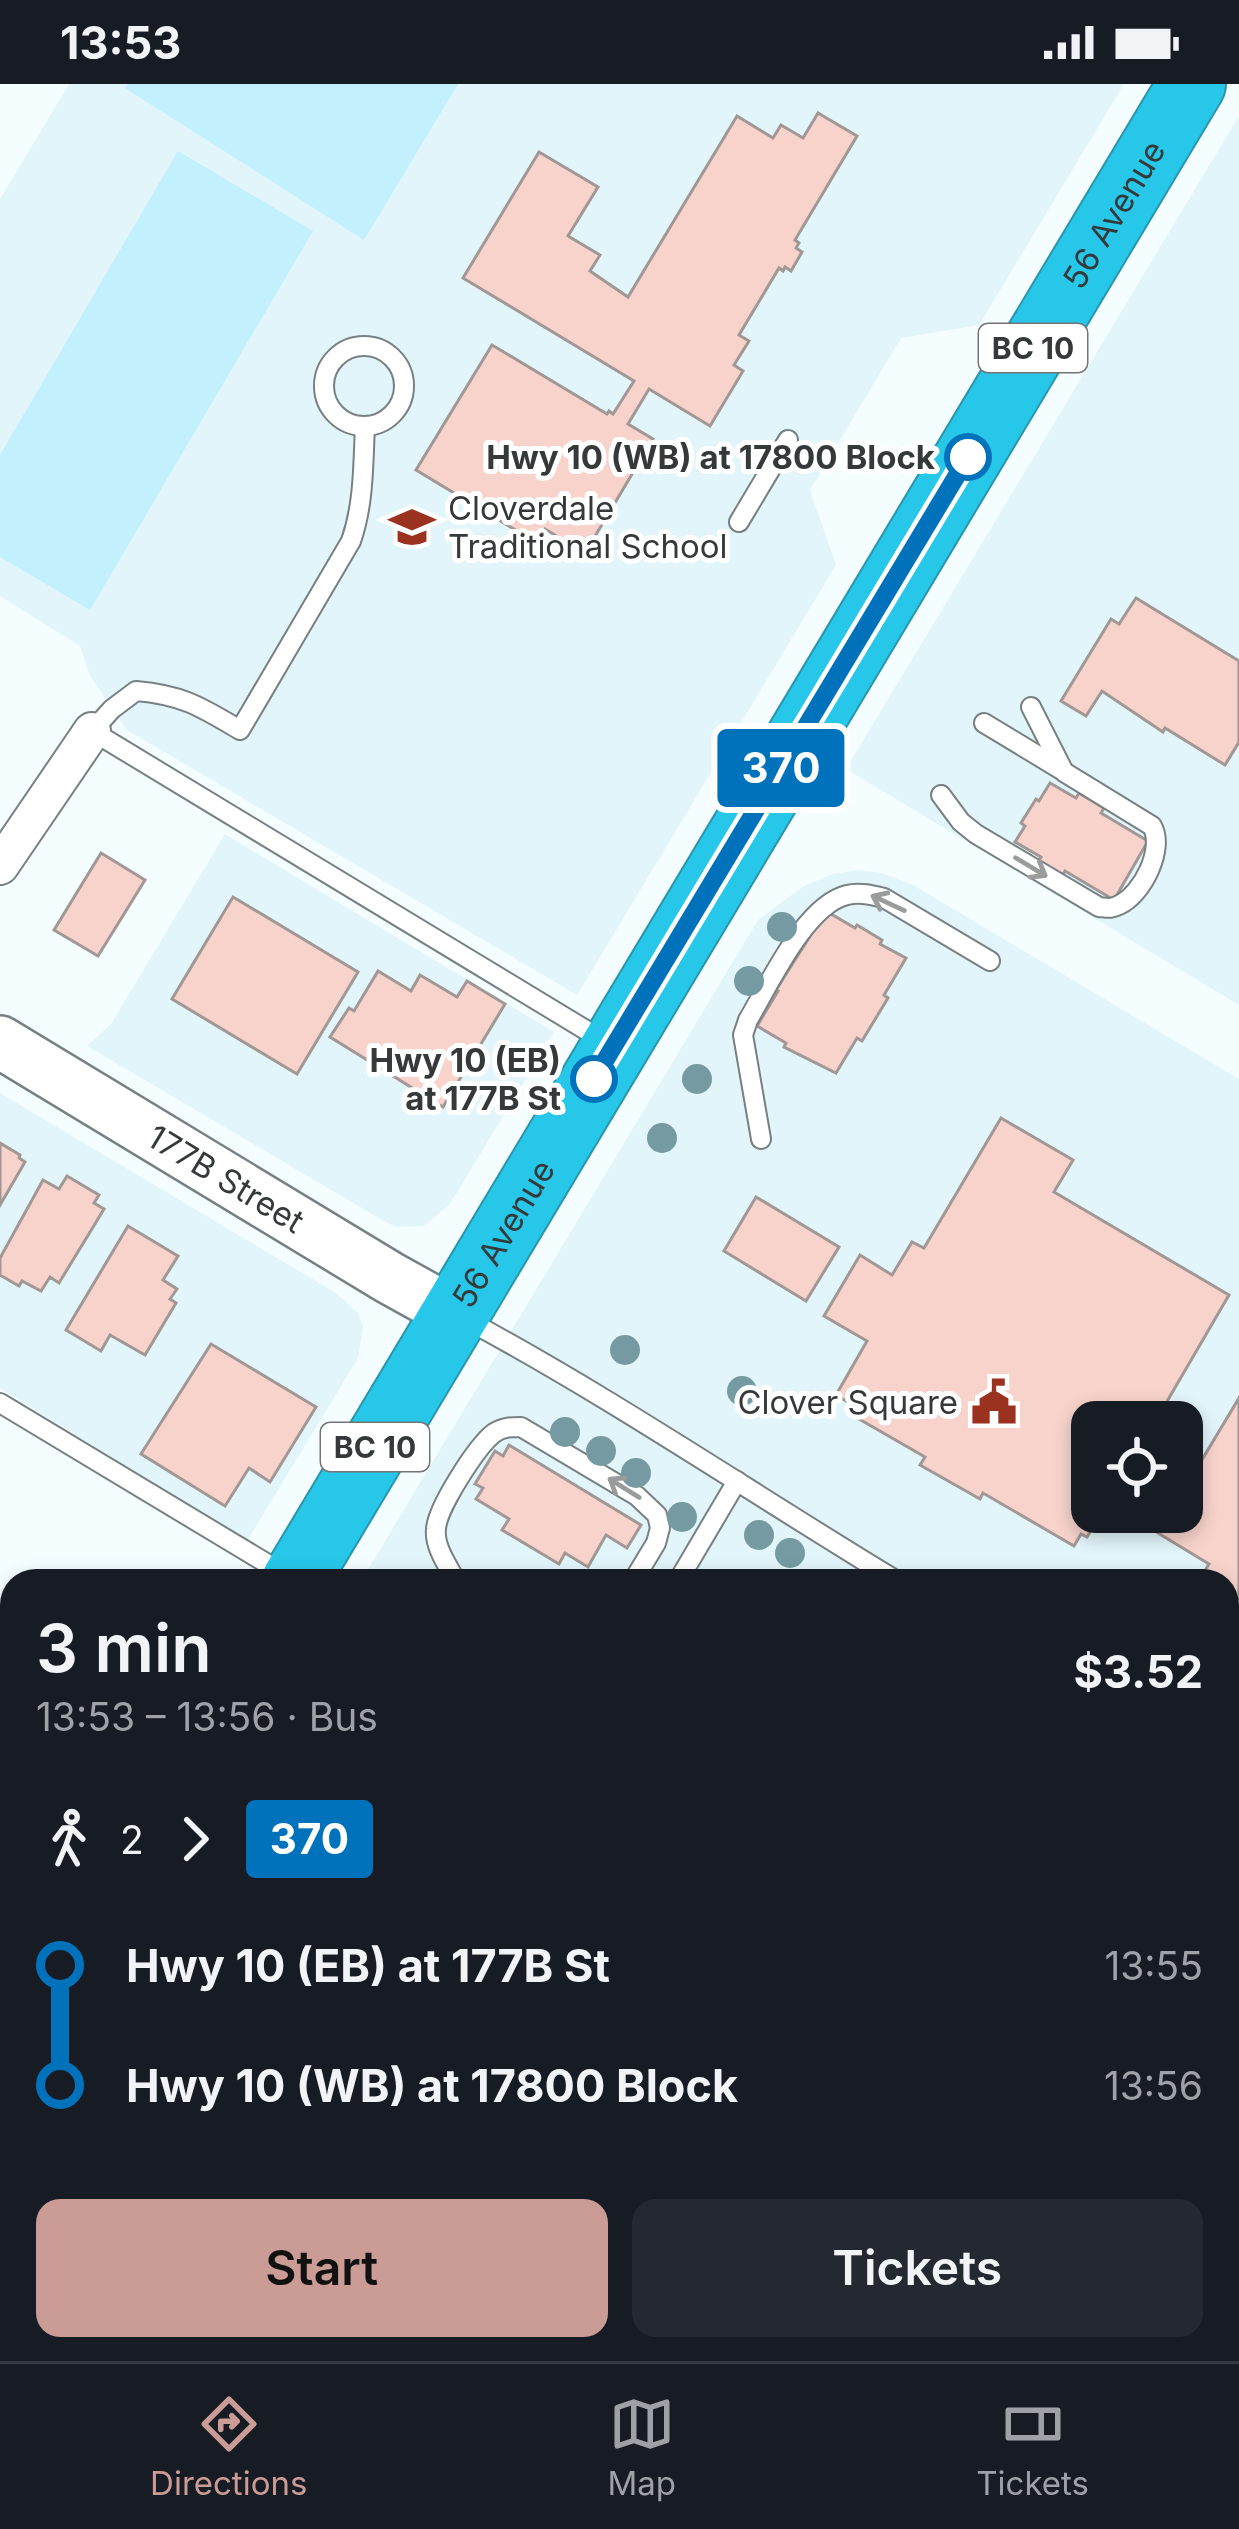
<!DOCTYPE html>
<meta charset="utf-8">
<style>
:root{--surface:#171b24;--page:#242831;--text:#f1f3f6;--muted:#9ea1a6;--line:#363941;--accent:#ca9c95}
body{margin:0;font-family:Inter,sans-serif;background:var(--page);color:var(--text);height:100vh;display:flex;flex-direction:column;font-size:45px;white-space:nowrap}
*{box-sizing:border-box;margin:0}
p{font-size:39px;color:var(--muted)}
.icon{flex:none;width:66px;height:66px;fill:none;stroke:currentColor;stroke-width:2;stroke-linecap:round;stroke-linejoin:round}
.map{position:relative;flex:1;overflow:hidden}
.details{position:absolute;left:0px;top:1485px;width:1239px;height:792px;display:flex;flex-direction:column;background:var(--surface);border-radius:36px 36px 0 0;box-shadow:0 6px 18px #0003}
.details>*{flex:none}
.badge{padding:0 24px;border-radius:9px;font-size:42px;line-height:78px}
.fabs{position:absolute;left:1071px;top:1317px;display:grid;gap:24px}
.fabs a{display:grid;place-items:center;width:132px;height:132px;border-radius:24px;background:var(--surface);box-shadow:0 6px 18px #0003;font-size:60px}
.map>.badge{position:absolute;translate:-50% -50%;box-shadow:0 0 0 6px #fff}
.legs{display:flex;align-items:center;gap:18px;height:132px;padding:0 36px;font-size:39px}
.legs p{margin-inline-start:auto}
.summary{display:flex;align-items:center;justify-content:space-between;height:204px;padding:0 36px}
h1{font-size:66px;font-weight:600;line-height:90px}
.action{display:flex;gap:24px;margin-top:auto;padding:24px 36px}
.action a{flex:1;height:138px;border-radius:24px;background:var(--accent);color:#111;font-size:48px;font-weight:600;line-height:138px;text-align:center}
.action a+a{background:var(--page);color:var(--text)}
ul{padding:0 36px;list-style:none}
li{display:flex;align-items:center;gap:42px;height:120px;font-size:45px}
li i{display:grid;place-items:center;width:18px;height:100%;margin:0 15px;background:currentColor}
li i::after{content:'';width:30px;height:30px;margin:-15px;border:9px solid;border-radius:50%;background:var(--surface)}
li p{margin-inline-start:auto}
li:first-child i{background:linear-gradient(#0000 50%,currentColor 0)}
li:last-child i{background:linear-gradient(currentColor 50%,#0000 0)}
.status{display:flex;justify-content:space-between;align-items:center;height:84px;padding:0 60px;background:var(--surface);direction:ltr}
.status svg{height:33px;fill:currentColor}
.menu{display:flex;justify-content:space-around;align-items:center;height:168px;border-top:3px solid var(--line);background:var(--surface);font-size:33px;color:var(--muted)}
.menu a{display:grid;justify-items:center;gap:6px}
.menu .active{color:var(--accent)}
.map>svg:first-child{display:block}
.built{fill:#e2f5fb;fill-rule:evenodd}
.green{fill:#c2f0fd}
.building{fill:#f7d3cb;stroke:#a19795;stroke-width:3}
.lines{fill:none;stroke-linecap:round;stroke-linejoin:round}
.lane-casing{stroke:#778082;stroke-width:22}
.street-casing{stroke:#778082;stroke-width:40}
.secondary-casing{stroke:#778082;stroke-width:56}
.highway-casing{stroke:#2b95ac;stroke-width:70}
.lane{stroke:#fff;stroke-width:18}
.street{stroke:#fff;stroke-width:36}
.secondary{stroke:#fff;stroke-width:51}
.highway{stroke:#26c7e9;stroke-width:66}
.rail{stroke:#8a9092;stroke-width:9;stroke-dasharray:24 12;stroke-linecap:butt}
.tree{fill:#769aa2}
.oneway{stroke:#9a9c9c}
.line-1-casing{stroke:#fff;stroke-width:27}
.line-1{stroke:#0072bc;stroke-width:18}
.stop-1-dot{fill:#fff;stroke:#0072bc;stroke-width:6}
.labels{text-anchor:middle;dominant-baseline:central;stroke-width:10;stroke-linejoin:round;paint-order:stroke}
.shield{fill:#fff;stroke:#727475;stroke-width:3}
.shield-label{font-size:30px;font-weight:bold;fill:#35393a}
.street-label{font-size:33px;fill:#35393a;stroke:#fff}
.stop-label{font-size:33px;font-weight:bold;fill:#35393a;stroke:#fff;text-anchor:end}
.poi-label{font-size:33px;fill:#35393a;stroke:#fff;text-anchor:start}
</style>
<div class="status"><b>13:53</b><svg viewBox="0 0 49 12"><path d="M0 12V9h3v3zM5 12V6h3v6zM10 12V3h3v9zM15 12V0h3v12zM26 1h20v11H26zM47 4h2v5h-2z"/></svg></div>
<div class="map">
<svg width="1239" height="2277" viewBox="0 0 1239 2277">
<rect width="100%" height="100%" fill="#f4fdff"/>
<!-- built -->
<g class="built">
<path d="M 69,0 L 1124,0 L 979,241 L 901,254 L 810,406 L 836,481 L 577,911 L 127,646 L 90,592 L 80,562 L 0,512 L 0,115 Z"/>
<path d="M 1239,32 L 1239,921 L 846,685 Z"/>
<path d="M 225,750 L 554,948 L 450,1120 L 424,1142 L 396,1143 L 384,1137 L 87,962 L 111,940 Z"/>
<path d="M 858,786 L 882,789 L 913,801 L 1239,995 L 1239,2108 L 1227,2113 L 1227,1497 L 361,1497 L 758,836 L 804,802 L 833,790 ZM 1092,1338 L 1182,1338 L 1182,1428 L 1092,1428 Z"/>
<path d="M 0,1009 L 336,1209 L 358,1229 L 363,1242 L 358,1274 L 247,1457 L 0,1304 Z"/>
<path d="M 12,2049 L 12,2265 L 870,2265 L 842,2277 L 0,2277 L 0,2067 Z"/>
</g>
<!-- green -->
<g class="green">
<path d="M 127,0 L 458,0 L 364,156 L 125,4 Z"/>
<path d="M 178,67 L 313,147 L 90,526 L 0,473 L 0,371 Z"/>
</g>
<!-- building -->
<g class="building">
<path d="M 818,29 L 857,52 L 795,156 L 799,159 L 796,164 L 802,168 L 791,187 L 785,183 L 783,187 L 779,184 L 739,251 L 749,257 L 734,281 L 743,287 L 710,342 L 649,305 L 628,340 L 653,355 L 585,469 L 545,445 L 537,459 L 416,386 L 492,261 L 607,330 L 609,327 L 613,330 L 634,297 L 463,194 L 539,68 L 598,103 L 568,152 L 600,171 L 590,187 L 628,213 L 737,32 L 773,54 L 781,41 L 803,54 Z"/>
<path d="M 1136,514 L 1239,577 L 1239,658 L 1225,681 L 1165,644 L 1163,648 L 1102,607 L 1086,632 L 1061,617 L 1111,535 L 1119,540 Z"/>
<path d="M 1050,699 L 1076,714 L 1079,709 L 1104,724 L 1101,729 L 1148,757 L 1114,816 L 1065,787 L 1062,792 L 1038,778 L 1041,773 L 1015,758 L 1025,742 L 1021,739 L 1036,715 L 1039,717 Z"/>
<path d="M 101,769 L 145,796 L 98,872 L 54,846 Z"/>
<path d="M 233,813 L 358,888 L 297,990 L 172,915 Z"/>
<path d="M 826,827 L 855,844 L 857,841 L 882,856 L 880,860 L 906,874 L 884,911 L 888,914 L 862,957 L 857,954 L 836,989 L 784,963 L 786,959 L 757,942 L 778,907 L 776,906 Z"/>
<path d="M 378,887 L 411,907 L 420,891 L 457,913 L 467,897 L 505,920 L 443,1023 L 330,953 L 349,924 L 354,927 Z"/>
<path d="M 1001,1034 L 1073,1076 L 1054,1108 L 1229,1211 L 1155,1338 L 1092,1338 L 1092,1428 L 1102,1428 L 1087,1453 L 1081,1450 L 1074,1462 L 983,1409 L 980,1415 L 920,1381 L 925,1373 L 852,1331 L 856,1323 L 836,1311 L 867,1257 L 824,1232 L 860,1171 L 892,1191 L 912,1158 L 924,1164 Z"/>
<path d="M 0,1059 L 20,1071 L 19,1074 L 25,1078 L 0,1121 Z"/>
<path d="M 67,1092 L 99,1111 L 94,1119 L 104,1125 L 59,1199 L 50,1193 L 41,1207 L 22,1197 L 19,1202 L 0,1191 L 0,1174 L 43,1096 L 59,1105 Z"/>
<path d="M 756,1113 L 839,1163 L 806,1217 L 724,1167 Z"/>
<path d="M 128,1142 L 178,1172 L 163,1196 L 177,1205 L 170,1215 L 176,1219 L 145,1271 L 110,1251 L 101,1267 L 66,1246 Z"/>
<path d="M 211,1260 L 316,1323 L 270,1398 L 249,1384 L 225,1422 L 141,1370 Z"/>
<path d="M 1239,1314 L 1239,1515 L 1227,1508 L 1227,1497 L 1209,1497 L 1201,1493 L 1209,1480 L 1158,1449 L 1171,1428 L 1182,1428 L 1182,1409 Z"/>
<path d="M 509,1361 L 641,1441 L 627,1464 L 606,1451 L 588,1483 L 565,1469 L 559,1480 L 502,1446 L 509,1435 L 476,1415 L 483,1404 L 475,1400 L 495,1367 L 503,1372 Z"/>
<path d="M 1239,1866 L 1239,1977 L 1227,1982 L 1227,1871 Z"/>
<path d="M 129,2265 L 541,2265 L 533,2268 L 537,2277 L 129,2277 L 124,2267 Z"/>
</g>
<g class="lines">
<!-- lane casing -->
<g class="lane-casing">
<g id="lane">
<circle cx="364" cy="302" r="40"/>
<path d="M 365,342 C 363,381 364,420 351,457 L 240,646 C 201,623 183,611 136,607 L 112,625 L 92,647 L 604,957"/>
<path d="M 739,438 L 788,356"/>
<path d="M 984,639 L 1060,685"/>
<path d="M 941,711 L 961,738 L 976,750 L 1099,823 C 1109,824 1111,825 1119,821 C 1143,810 1165,764 1152,742 L 1064,688 L 1031,623"/>
<path d="M 761,1055 L 743,951 L 748,936 C 769,901 805,821 847,811 C 860,808 872,811 884,814 L 990,877"/>
<path d="M 465,1235 C 614,1315 753,1410 897,1497"/>
<path d="M 0,1319 L 286,1491"/>
<path d="M 456,1497 C 448,1482 434,1463 436,1445 C 437,1424 477,1362 494,1349 C 503,1343 511,1343 521,1343 L 637,1412 L 657,1431 L 660,1444 L 656,1459 L 633,1497"/>
<path d="M 678,1497 L 737,1397"/>
</g>
</g>
<!-- street casing -->
<g class="street-casing">
<path id="street" d="M 0,782 L 92,647"/>
</g>
<!-- secondary casing -->
<g class="secondary-casing">
<g id="secondary">
<path id="s1" d="M 0,958 L 390,1194 L 455,1230"/>
</g>
</g>
<!-- highway casing -->
<g class="highway-casing">
<g id="highway">
<path id="s2" d="M 295,1497 L 1192,0"/>
<path d="M 0,1969 L 12,1949"/>
</g>
</g>
<!-- lane -->
<use href="#lane" class="lane"/>
<!-- street -->
<use href="#street" class="street"/>
<!-- secondary -->
<use href="#secondary" class="secondary"/>
<!-- highway -->
<use href="#highway" class="highway"/>
<!-- rail -->
<g class="rail">
<path d="M 1227,2207 L 1239,2204"/>
<path d="M 1034,2277 L 1062,2265"/>
</g>
</g>
<!-- trees -->
<g class="tree">
<circle cx="782" cy="843" r="15"/>
<circle cx="749" cy="897" r="15"/>
<circle cx="697" cy="995" r="15"/>
<circle cx="662" cy="1054" r="15"/>
<circle cx="625" cy="1266" r="15"/>
<circle cx="742" cy="1307" r="15"/>
<circle cx="565" cy="1348" r="15"/>
<circle cx="601" cy="1367" r="15"/>
<circle cx="636" cy="1389" r="15"/>
<circle cx="682" cy="1433" r="15"/>
<circle cx="759" cy="1451" r="15"/>
<circle cx="790" cy="1469" r="15"/>
</g>
<!-- one-way arrows -->
<defs><path id="oneway-shaft" d="M-6 0H5M1.5-3L5.5 0L1.5 3" fill="none" stroke-width="1.6" stroke-linecap="round" stroke-linejoin="round" transform="scale(3)"/></defs>
<g class="oneway">
<use href="#oneway-shaft" transform="translate(1031 783) rotate(31)"/>
<use href="#oneway-shaft" transform="translate(888 819) rotate(-155)"/>
<use href="#oneway-shaft" transform="translate(624 1404) rotate(-148)"/>
</g>
<g class="lines">
<!-- line-1 casing -->
<g class="line-1-casing">
<path id="line-1" d="M 594,995 L 968,373"/>
</g>
<!-- line-1 -->
<use href="#line-1" class="line-1"/>
</g>
<!-- icons -->
<defs>
<g id="school-bare" transform="scale(3.6)"><path d="M0-5L7-2L0 1L-7-2ZM-4 1L0 2.5L4 1V4Q0 6-4 4Z" fill="#9b311f" stroke="#fff" stroke-width="2.5" paint-order="stroke"/></g>
<g id="civic-bare" transform="scale(3.6)"><path d="M-.6-6.5H3V-4.5H.6V-3L4-1V1h2V6H-6V1h2V-1L-.6-3ZM-1.2 2.5V6h2.4V2.5Z" fill="#9b311f" stroke="#fff" stroke-width="2.5" paint-order="stroke"/></g>
</defs>
<g fill-rule="evenodd">
<use href="#school-bare" x="412" y="443"/>
<use href="#civic-bare" x="994" y="1318"/>
</g>
<!-- markers -->
<g class="stop-1-dot">
<circle cx="968" cy="373" r="21"/>
<circle cx="594" cy="995" r="21"/>
</g>
<g class="labels">
<!-- shield labels -->
<g class="shield">
<rect x="979" y="240" width="108" height="48" rx="9"/>
<rect x="321" y="1339" width="108" height="48" rx="9"/>
</g>
<g class="shield-label">
<text x="1033" y="264">BC 10</text>
<text x="375" y="1363">BC 10</text>
</g>
<!-- street labels -->
<g class="street-label">
<text stroke="none"><textPath href="#s2" startOffset="1593">56 Avenue</textPath></text>
<text stroke="none"><textPath href="#s1" startOffset="264">177B Street</textPath></text>
<text stroke="none"><textPath href="#s2" startOffset="405">56 Avenue</textPath></text>
</g>
<!-- stop labels -->
<g class="stop-label">
<text x="935" y="373">Hwy 10 (WB) at 17800 Block</text>
<text x="561" y="976">Hwy 10 (EB)<tspan x="561" dy="38">at 177B St</tspan></text>
</g>
<!-- poi labels -->
<g class="poi-label">
<text x="448" y="424">Cloverdale<tspan x="448" dy="38">Traditional School</tspan></text>
<text x="958" y="1318" text-anchor="end">Clover Square</text>
</g>
</g>
</svg>
<div class="fabs">
<a><svg class="icon" aria-label="locate" viewBox="0 0 24 24"><circle cx="12" cy="12" r="6"/><path d="M12 2v4M12 18v4M2 12h4M18 12h4"/></svg></a>
</div>
<b class="badge" style="left:781px;top:684px;background:#0072bc;color:#fff">370</b>
<section class="details">
<div class="summary"><div><h1>3 min</h1><p>13:53 – 13:56 · Bus</p></div><b>$3.52</b></div>
<div class="legs"><svg class="icon" aria-label="walk" viewBox="0 0 24 24"><circle cx="13" cy="4" r="2"/><path d="M13 8l-2 6 4 7M11 14l-3 7M7 12l3-4h3l4 4"/></svg>2<svg class="icon" aria-label="forward" viewBox="0 0 24 24"><path d="M9 5l7 7-7 7"/></svg><b class="badge" style="background:#0072bc;color:#fff">370</b></div>
<ul>
<li><i style="color:#0072bc"></i><b>Hwy 10 (EB) at 177B St</b><p>13:55</p></li>
<li><i style="color:#0072bc"></i><b>Hwy 10 (WB) at 17800 Block</b><p>13:56</p></li>
</ul>
<div class="action"><a>Start</a><a>Tickets</a></div>
</section>
</div>
<nav class="menu">
<a class="active"><svg class="icon" aria-label="directions" viewBox="0 0 24 24"><path d="M12 3l9 9-9 9-9-9zM9 14v-3h6M13 9l2 2-2 2"/></svg>Directions</a>
<a><svg class="icon" aria-label="map" viewBox="0 0 24 24"><path d="M3 6l6-2 6 2 6-2v14l-6 2-6-2-6 2zM9 4v14M15 6v14"/></svg>Map</a>
<a><svg class="icon" aria-label="tickets" viewBox="0 0 24 24"><path d="M3 7h18v10H3zM15 7v10"/></svg>Tickets</a>
</nav>
